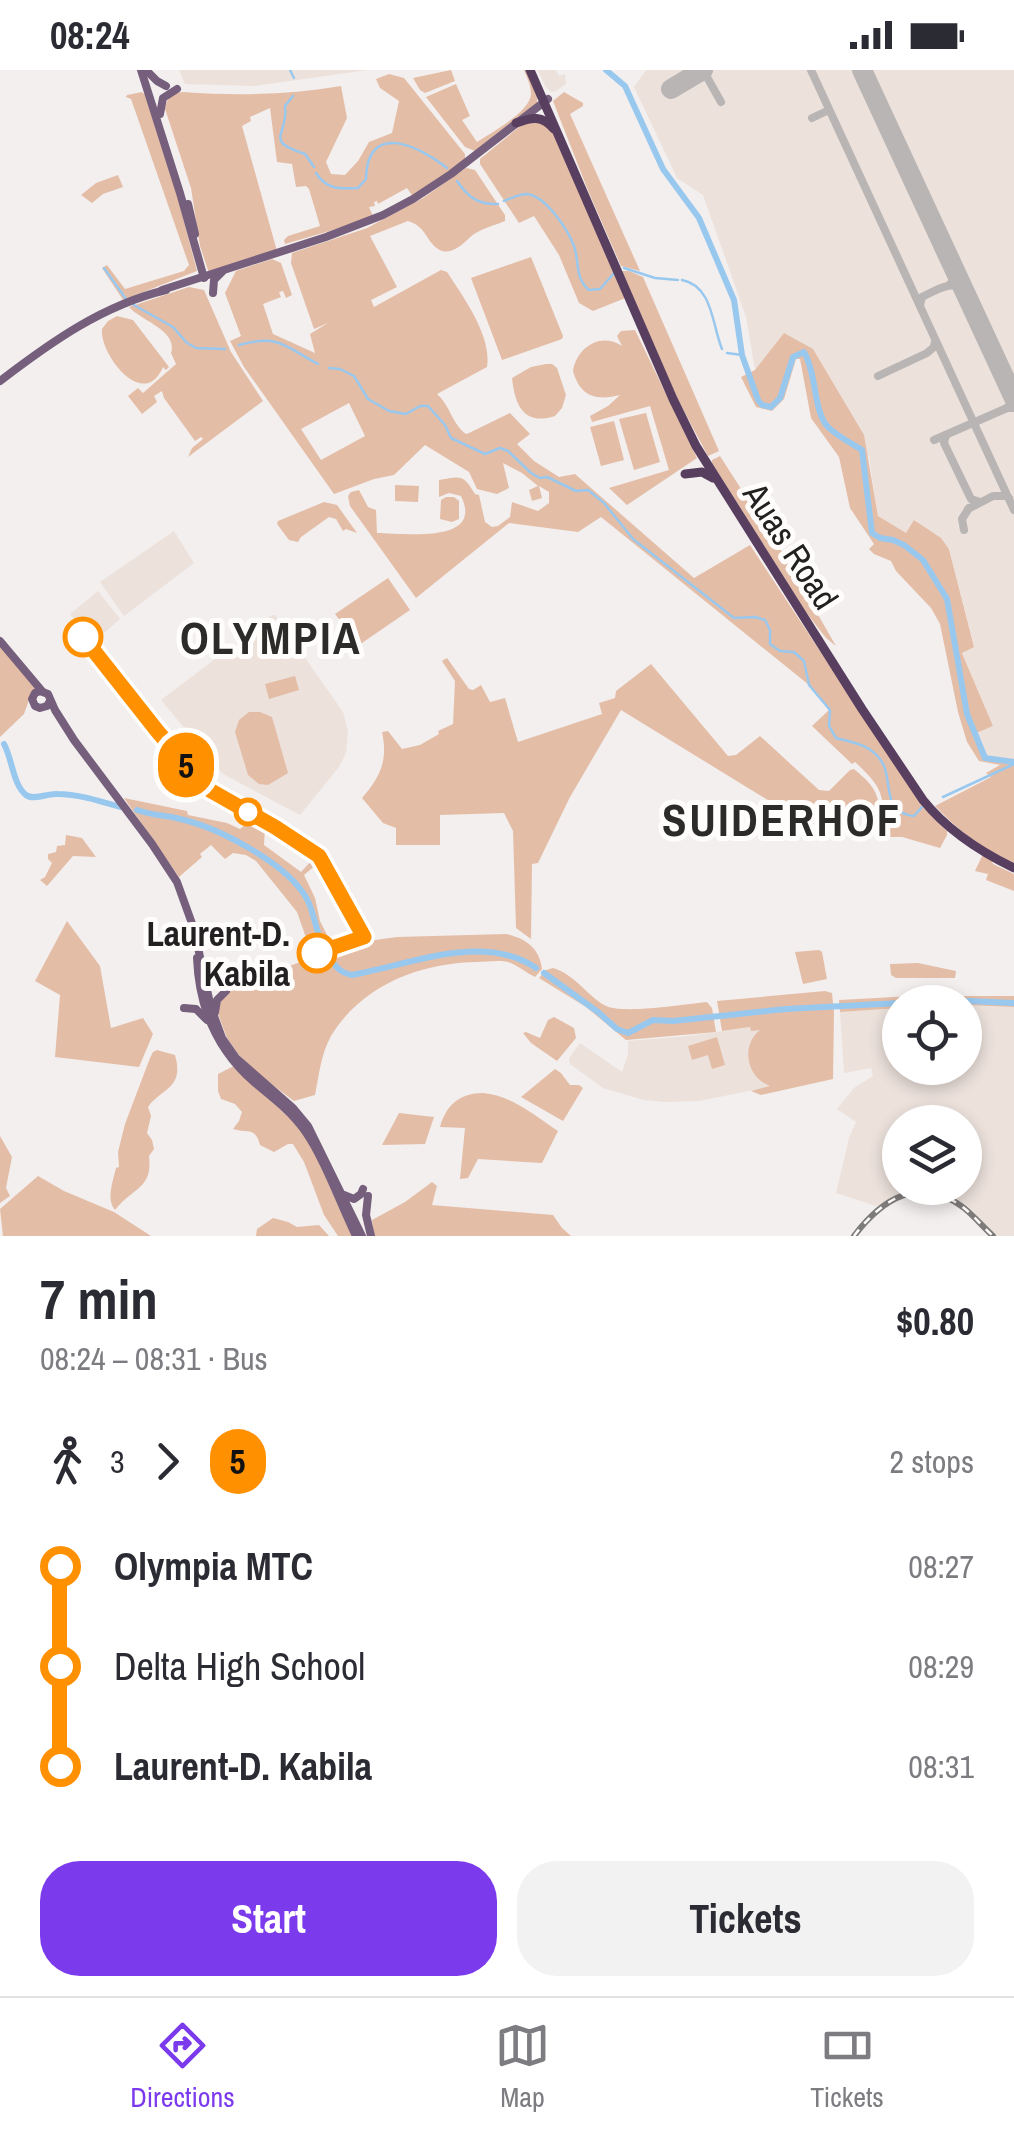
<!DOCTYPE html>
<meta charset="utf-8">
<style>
:root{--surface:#fff;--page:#f2f2f3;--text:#2b2b33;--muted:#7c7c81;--line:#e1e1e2;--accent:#7c3aed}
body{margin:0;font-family:"Archivo Narrow",sans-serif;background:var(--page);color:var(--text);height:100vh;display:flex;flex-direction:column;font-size:38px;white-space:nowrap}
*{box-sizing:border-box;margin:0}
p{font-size:32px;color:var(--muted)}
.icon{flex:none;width:55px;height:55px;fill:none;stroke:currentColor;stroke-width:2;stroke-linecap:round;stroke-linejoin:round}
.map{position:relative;height:1166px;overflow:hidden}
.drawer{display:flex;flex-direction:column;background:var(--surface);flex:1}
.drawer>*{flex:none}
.badge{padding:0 20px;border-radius:32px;font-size:35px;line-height:65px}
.fabs{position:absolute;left:882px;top:915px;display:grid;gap:20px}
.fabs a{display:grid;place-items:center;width:100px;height:100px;border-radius:50%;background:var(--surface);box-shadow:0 5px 15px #0003;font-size:50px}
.map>.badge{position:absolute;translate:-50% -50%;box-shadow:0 0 0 5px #fff}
.legs{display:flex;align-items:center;gap:15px;height:110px;padding:0 40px;font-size:32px}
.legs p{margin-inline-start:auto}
.head{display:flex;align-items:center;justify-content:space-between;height:170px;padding:0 40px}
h1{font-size:55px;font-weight:700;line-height:75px}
.primary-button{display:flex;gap:20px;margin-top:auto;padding:20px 40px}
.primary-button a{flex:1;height:115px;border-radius:40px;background:var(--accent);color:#fff;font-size:40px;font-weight:700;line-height:115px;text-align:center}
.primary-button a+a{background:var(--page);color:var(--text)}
ul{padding:0 40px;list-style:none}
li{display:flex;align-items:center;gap:35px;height:100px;font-size:38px}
li i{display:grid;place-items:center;width:15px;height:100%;margin:0 12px;background:currentColor}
li i::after{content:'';width:25px;height:25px;margin:-12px;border:8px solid;border-radius:50%;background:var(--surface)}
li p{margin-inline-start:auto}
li:first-child i{background:linear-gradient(#0000 50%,currentColor 0)}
li:last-child i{background:linear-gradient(currentColor 50%,#0000 0)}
.status{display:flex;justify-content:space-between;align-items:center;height:70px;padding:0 50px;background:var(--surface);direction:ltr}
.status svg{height:28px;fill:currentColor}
.menu{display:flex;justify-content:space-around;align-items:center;height:140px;border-top:2px solid var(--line);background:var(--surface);font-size:28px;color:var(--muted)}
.menu a{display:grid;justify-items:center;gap:5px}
.menu .active{color:var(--accent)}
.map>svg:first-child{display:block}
.built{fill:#ece1db;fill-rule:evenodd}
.green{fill:#e4bda7;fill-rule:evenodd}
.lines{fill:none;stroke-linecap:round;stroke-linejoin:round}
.stream{stroke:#99c8ef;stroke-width:2.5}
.river{stroke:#99c8ef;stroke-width:6}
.taxiway{stroke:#b8b5b4;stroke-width:8}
.runway{stroke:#b8b5b4;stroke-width:20}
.secondary{stroke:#755f7c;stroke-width:8}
.primary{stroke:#583f60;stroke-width:9}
.rail-casing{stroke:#7e7b7b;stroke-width:6}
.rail{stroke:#fffdfc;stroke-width:2.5;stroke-dasharray:8;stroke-linecap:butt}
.line-1-casing{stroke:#fff;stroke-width:22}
.line-1{stroke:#ff9000;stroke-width:15}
.stop-1-dot{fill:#fff;stroke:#ff9000;stroke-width:5}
.labels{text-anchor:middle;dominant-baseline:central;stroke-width:10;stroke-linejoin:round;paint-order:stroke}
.street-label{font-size:35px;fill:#222020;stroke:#fffdfc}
.stop-label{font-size:35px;font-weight:bold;fill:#222020;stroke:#fffdfc;text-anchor:end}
.district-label{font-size:45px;font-weight:bold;letter-spacing:2.5px;fill:#2d2b2a;stroke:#fffdfc}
</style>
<div class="status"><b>08:24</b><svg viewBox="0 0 49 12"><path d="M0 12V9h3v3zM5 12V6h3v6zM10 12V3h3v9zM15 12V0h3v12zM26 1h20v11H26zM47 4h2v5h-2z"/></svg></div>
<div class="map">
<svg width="1014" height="1166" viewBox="0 0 1014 1166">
<rect width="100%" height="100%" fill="#f3efee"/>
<!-- built -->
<g class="built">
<path d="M 179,0 L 368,0 L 254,16 L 185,14 Z"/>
<path d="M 538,0 L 556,0 L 559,6 L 565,4 L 566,14 L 556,21 L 551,22 L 545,16 Z"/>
<path d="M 646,0 L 1014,0 L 1014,689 L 986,687 L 976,662 L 993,656 L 962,582 L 974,576 L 949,478 L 915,450 L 906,464 L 878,446 L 869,387 L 784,264 L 755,300 L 746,247 L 703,125 L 677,108 L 634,17 Z"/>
<path d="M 174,461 L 194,493 L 124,546 L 100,512 Z"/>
<path d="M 98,521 L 120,549 L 95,571 L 91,570 L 70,544 Z"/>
<path d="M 272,545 L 275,545 L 343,642 L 348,661 L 346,683 L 339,697 L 300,745 L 223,704 L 161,630 L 231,577 L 233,579 L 238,577 L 236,573 Z"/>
<path d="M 965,935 L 1014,937 L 1014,1166 L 993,1166 L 973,1145 L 959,1135 L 935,1124 L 909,1123 L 893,1128 L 879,1137 L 836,1123 L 849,1068 L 856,1052 L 837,1039 L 854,1018 L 873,1006 L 871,998 L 844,1003 L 840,942 L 900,938 L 900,998 L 965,998 ZM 900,1052 L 965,1052 L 965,1118 L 900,1118 Z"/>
<path d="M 751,957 L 777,959 L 787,967 L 793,999 L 789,1013 L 699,1031 L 664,1032 L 644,1030 L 603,1018 L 570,994 L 569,988 L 580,973 L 622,1002 L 628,984 L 628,971 L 688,966 Z"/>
</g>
<!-- green -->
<g class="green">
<path d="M 451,0 L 455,11 L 425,23 L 420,20 L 413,8 Z"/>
<path d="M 524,0 L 528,0 L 537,24 L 537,33 L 475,81 L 465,77 L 426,27 L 456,14 L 470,46 L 462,50 L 477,72 C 492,62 530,42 531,24 C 531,15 527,8 524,0 Z"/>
<path d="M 389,4 L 404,8 L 465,84 L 465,90 L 413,127 L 407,118 L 378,134 L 377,131 L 374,132 L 375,136 L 369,137 L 373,146 L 333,160 L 285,174 L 284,170 L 288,166 L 320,156 L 309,119 L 306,116 L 296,117 L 292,94 L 277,92 L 270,38 L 250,47 L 251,51 L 242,56 L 277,181 L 209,203 L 200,176 L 191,118 L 165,39 C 167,27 172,23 183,22 C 237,26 289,25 341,16 L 347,48 L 326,92 L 331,104 L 345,105 L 358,91 L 369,72 L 392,63 L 399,31 L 380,18 L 376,9 Z"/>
<path d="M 142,22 L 145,25 L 173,109 L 197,201 L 123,230 L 102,198 L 107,195 L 125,219 L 184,201 L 189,195 L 131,29 L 126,27 L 127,25 Z"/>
<path d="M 564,22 L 583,33 L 583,36 L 570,44 L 640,201 L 621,196 L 589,123 L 553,31 Z"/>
<path d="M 531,50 L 546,55 L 554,65 L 628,227 L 593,241 L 579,233 L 559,185 L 534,146 L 519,153 L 480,94 L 480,89 L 524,53 Z"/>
<path d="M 466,98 L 475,100 L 505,145 L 505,151 C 495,155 484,158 474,164 C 465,171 452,188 438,179 C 425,170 427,157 408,151 L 370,166 L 397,217 L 371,230 L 374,237 L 441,200 L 447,202 C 464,228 492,266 487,297 L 437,324 C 450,335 452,354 466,364 L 469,363 L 510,343 L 530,364 L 517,374 L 534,391 L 559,407 L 575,404 L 694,508 L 750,475 L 923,737 L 947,761 L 947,765 L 940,778 L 902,767 L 883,767 L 885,763 C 883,724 884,719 855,692 L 852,694 L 812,656 L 829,640 L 809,615 L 601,447 L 578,462 L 509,453 L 416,528 L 350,436 L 348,426 L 351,422 L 359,420 L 368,437 L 376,440 L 377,463 C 402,463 485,475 461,426 L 449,423 L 439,427 L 439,410 C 461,406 463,404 475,424 L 479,425 L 485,452 L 492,457 L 498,456 L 510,447 L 512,432 L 538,441 L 549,433 L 549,422 L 539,416 L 542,428 L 532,431 L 529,420 L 538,416 L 522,403 L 503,393 L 509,418 L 497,424 L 477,419 L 469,402 L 425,375 L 394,405 L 374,409 L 334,424 L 244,297 L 230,271 L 241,266 L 225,223 L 236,201 L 272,189 L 281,193 L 292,225 L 286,228 L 283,221 L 279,222 L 281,227 L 263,234 L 273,264 L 315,283 L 310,264 L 328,253 L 314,259 L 291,193 L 292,183 L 367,158 L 423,128 ZM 349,333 L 365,366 L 321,390 L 301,359 Z"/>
<path d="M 118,105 L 123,117 L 103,124 L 92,133 L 81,125 L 96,113 Z"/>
<path d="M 531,187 L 563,266 L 562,269 L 502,290 L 471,208 Z"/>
<path d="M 622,201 L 629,201 L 643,207 L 719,381 L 708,386 L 677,328 Z"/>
<path d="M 189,217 L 204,220 L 231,282 L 263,331 L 188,387 L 192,378 L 203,369 L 201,367 L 195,371 L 164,328 L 162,321 L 154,326 L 157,332 L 142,344 L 128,326 L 138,318 L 143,323 L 176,294 L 171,283 C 178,260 141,251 129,237 Z"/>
<path d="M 117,246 L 133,250 L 169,297 L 166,300 L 163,297 C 144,342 99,284 102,259 L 108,251 Z"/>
<path d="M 635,260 L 697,388 L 627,435 L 609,418 L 669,400 L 650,336 L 592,352 L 590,346 L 608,336 L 620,325 C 597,331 580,327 573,301 C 577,277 601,262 622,276 L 617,266 L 621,261 Z"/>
<path d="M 784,263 L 813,279 L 864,365 L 878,446 L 906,463 L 914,450 L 941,468 L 949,479 L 974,577 L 962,583 L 993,656 L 976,663 L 986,687 L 1014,689 L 1014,793 C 983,780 958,760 935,736 L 991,707 L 986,703 L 1000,695 L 979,691 L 967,672 L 958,642 L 940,554 L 931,538 L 896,501 L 891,491 L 874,484 L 869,479 L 874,474 L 850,438 L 839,387 L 811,348 L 800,289 L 796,289 L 784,329 L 772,341 L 756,337 L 741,307 L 755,300 Z"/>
<path d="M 546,294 L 552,294 L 557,298 L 566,325 L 562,338 L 555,346 C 524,356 515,336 512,308 L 531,297 Z"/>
<path d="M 646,343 L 660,392 L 634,400 L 619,349 Z"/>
<path d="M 614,351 L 624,390 L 601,396 L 590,357 Z"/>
<path d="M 720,386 L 761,450 L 764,451 L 836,576 L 826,568 L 805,541 L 712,393 L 712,390 Z"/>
<path d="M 395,415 L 419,416 L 418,432 L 395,431 Z"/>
<path d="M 446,427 L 454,427 L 459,431 L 459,449 L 452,452 L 440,449 L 441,430 Z"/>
<path d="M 324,432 L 337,435 L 357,463 L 346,459 L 343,461 L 336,449 L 329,447 L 301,467 L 298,472 L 289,470 L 277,454 L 278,451 Z"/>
<path d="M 388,508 L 410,540 L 359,575 L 335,544 Z"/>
<path d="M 0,571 C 13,588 23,606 38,620 L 29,630 L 24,644 L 0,667 Z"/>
<path d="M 447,588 L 469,619 L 473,620 L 481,615 L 490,632 L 505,628 L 518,672 L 602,644 L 599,633 L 615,628 L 616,621 L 651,594 L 728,686 L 736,685 L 760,666 L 819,720 L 829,721 L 850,700 L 854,699 C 868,711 878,719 879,738 L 835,741 L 835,752 L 799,756 L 794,754 L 779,737 L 621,640 L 570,727 L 538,793 L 532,794 L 531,869 L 516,858 L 513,761 L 504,743 L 440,745 L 440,775 L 396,775 L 396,758 L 383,753 L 362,728 C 381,706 388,690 382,662 L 388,661 L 402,679 L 420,675 L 439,664 L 438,661 L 453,654 L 455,611 L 442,591 Z"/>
<path d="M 295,606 L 299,620 L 269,629 L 265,614 Z"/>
<path d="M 249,642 L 260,642 L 272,647 L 288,703 L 268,715 L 259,714 L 248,705 L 235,662 L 239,650 Z"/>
<path d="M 124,728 L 187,741 L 188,745 L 227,753 L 240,759 L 249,752 L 257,757 L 265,758 L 264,775 L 301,802 L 313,789 L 317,794 L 304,805 L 315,828 L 320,851 L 330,871 L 310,879 L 297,842 L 256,791 L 246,785 L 233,783 L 225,789 L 211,775 L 200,784 L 202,787 L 179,807 Z"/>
<path d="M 66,765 L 82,768 L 96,787 L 73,786 L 47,816 L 40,810 L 45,807 L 52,793 L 48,789 L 48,784 L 56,782 L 57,776 L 65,775 Z"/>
<path d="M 984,782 L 990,786 L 993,794 L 1014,804 L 1014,821 L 986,810 L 988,804 L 975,801 Z"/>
<path d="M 67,851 L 100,896 L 111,958 L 143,948 L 153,964 L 139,997 L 55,987 L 60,925 L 35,911 Z"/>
<path d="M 506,864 C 525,868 540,878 542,899 L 535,907 C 527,903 517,895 508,892 C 499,890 486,892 477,892 C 420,893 362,915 331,966 C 321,984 319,1005 315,1025 L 294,1031 L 258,1004 L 238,984 L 227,968 L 217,941 L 219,932 L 226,922 L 253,909 L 353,873 L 397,867 Z"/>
<path d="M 819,880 L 822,882 L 827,909 L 803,914 L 795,882 Z"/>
<path d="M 918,893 L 956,901 L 955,908 L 896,908 L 891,905 L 890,894 Z"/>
<path d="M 553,898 C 574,904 587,925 604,935 C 621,945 685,934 707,932 L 712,938 L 716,962 L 626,970 L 586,937 L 539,908 L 546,900 Z"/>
<path d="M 825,921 L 832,923 L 834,943 L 833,1009 L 761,1025 L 751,1021 L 770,1016 C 747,1008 740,976 760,960 L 751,961 L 750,957 L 722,961 L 717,931 Z"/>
<path d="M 913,926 L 1014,926 L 1014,937 L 965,935 L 965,932 L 900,932 L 900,938 L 840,942 L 839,930 Z"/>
<path d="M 554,947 L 574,958 L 576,968 L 557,991 L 531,973 L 523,963 L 526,962 L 540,968 L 548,950 Z"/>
<path d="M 717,967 L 725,995 L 712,999 L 708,985 L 692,990 L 688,976 Z"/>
<path d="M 157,980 L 175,985 C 185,1019 160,1019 148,1037 L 151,1046 L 147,1063 L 152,1070 L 154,1079 L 149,1086 C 153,1119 133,1117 115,1140 C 106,1129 113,1111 116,1098 L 119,1097 L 118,1082 L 125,1054 L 150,988 L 153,982 Z"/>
<path d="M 234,996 L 298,1056 L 312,1077 L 352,1166 L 338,1166 L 324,1145 L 304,1092 L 293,1074 L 288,1074 L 274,1082 L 260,1075 C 255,1056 248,1064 233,1059 L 239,1051 L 242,1042 L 235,1034 L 221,1029 L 218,1021 L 218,1004 Z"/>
<path d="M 555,999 L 561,1003 L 570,1015 L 579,1015 L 583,1018 L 563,1051 L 521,1027 Z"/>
<path d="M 483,1023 C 511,1025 535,1046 558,1061 L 542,1093 L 478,1089 L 468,1108 L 460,1109 L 465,1058 L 440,1057 C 446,1035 460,1023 483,1023 Z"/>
<path d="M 399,1043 L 434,1047 L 425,1074 L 382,1075 Z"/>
<path d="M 0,1066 L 12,1087 L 6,1118 L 10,1126 L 0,1133 Z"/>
<path d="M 38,1106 L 64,1121 L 114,1142 L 151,1166 L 3,1166 L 0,1139 Z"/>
<path d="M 432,1112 L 437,1116 L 432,1135 L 553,1145 L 562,1158 L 571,1166 L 374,1166 L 372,1150 L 405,1132 Z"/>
<path d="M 273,1148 L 288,1152 L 297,1157 L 319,1155 L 329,1166 L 256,1166 L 257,1159 Z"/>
</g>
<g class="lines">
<!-- stream -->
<g class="stream">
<path d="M 290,0 L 294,8"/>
<path d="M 293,26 L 285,36 C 289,66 262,70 305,84 L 314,97"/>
<path d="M 316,103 C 326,120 341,119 358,118 L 366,109 C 367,51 418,75 447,98"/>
<path d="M 457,111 C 468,127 478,135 498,134"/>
<path d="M 504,131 C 511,128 520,124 527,124 C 546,126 568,160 574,176 C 580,193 574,207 589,220 L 600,219 L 615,202"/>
<path d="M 104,198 L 126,229"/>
<path d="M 624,198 L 655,208 L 678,210"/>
<path d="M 682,210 C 713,216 712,255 722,279"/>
<path d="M 132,234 L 173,257 L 187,273 L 196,278 L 225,279"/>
<path d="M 239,275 C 280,264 284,276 318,294"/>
<path d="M 727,283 L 742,285"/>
<path d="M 329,298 L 340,299 L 354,306 L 368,329 L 389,341 L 406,344 L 420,336 L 428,336 L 445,355 L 451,368 L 485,384 L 500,378 L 508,381 L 531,403 L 540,408 L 547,407 L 576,421 L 588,420 L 604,433 L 633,469 L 734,548 L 755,547 L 765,550 L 770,560 L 770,574 L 780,581 L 794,582 L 804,591 L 809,615 L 830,640 L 829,656 L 836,668 C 854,672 875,676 884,696 C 892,716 883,743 914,746 L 922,737"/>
<path d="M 943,727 L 1014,694"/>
</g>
<!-- river -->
<g class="river">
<path d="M 606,0 L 625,16 L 663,99 L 699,148 L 734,230 L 742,285 L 758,330 L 762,335 L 771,337 L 780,328 L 793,287 L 804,282 C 817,304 813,341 828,357 C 837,366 851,373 862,380 L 872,463 L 880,468 L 893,470 L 904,475 L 923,490 L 947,529 L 967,644 L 985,688 L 1014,692"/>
<path d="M 4,674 C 12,688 13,715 26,725 C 34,731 48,723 57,724 C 78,724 100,731 120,737"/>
<path d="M 137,740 C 151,745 162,745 176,748 C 216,756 287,793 307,829 C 314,843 316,860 322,874"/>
<path d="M 326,882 C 333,893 338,903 352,905 C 409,895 483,862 536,898"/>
<path d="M 544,903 L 598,942 L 617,959 L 628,963 L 653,950 L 673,951 L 786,939 L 900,933"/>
<path d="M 913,932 L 947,930 L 1014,933"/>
</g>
<!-- taxiway -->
<g class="taxiway">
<path d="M 703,0 L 721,32"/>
<path d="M 811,0 L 1014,440"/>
<path d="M 812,48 L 829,40"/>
<path d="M 949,215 L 954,210 L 956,202"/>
<path d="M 920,235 L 922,227 C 935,221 950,210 963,219"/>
<path d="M 878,306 L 927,283 L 934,277 L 935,271"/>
<path d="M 1007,338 L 1011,333 L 1013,325"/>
<path d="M 946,365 L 944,373 L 971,429 L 980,432"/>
<path d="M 934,370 L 1007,338 L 1014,338"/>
<path d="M 968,439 L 993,426 L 1005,426 L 1009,428"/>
<path d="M 964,460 L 962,449 L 969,438"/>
</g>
<!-- runway -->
<g class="runway">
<path d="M 862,0 L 1014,328"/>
<path d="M 671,19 L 703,0"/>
</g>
<!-- secondary -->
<g class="secondary">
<path d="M 141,0 L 180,123 L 204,208"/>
<path d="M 146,0 L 157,11 L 166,16"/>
<path d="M 160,44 L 163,28 L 177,19"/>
<path d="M 188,134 L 195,164"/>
<path d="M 162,220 L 326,167 L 383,145 L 413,129 L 451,104 L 548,29"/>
<path d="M 213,223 L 214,210 L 222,202"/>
<path d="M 0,311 C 51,272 103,235 166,220"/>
<path d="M 0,571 L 42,621"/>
<path d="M 50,631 L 47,636 L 40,638 L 35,636 L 32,629 L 35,623 L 40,621 L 48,624 L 55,640 L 74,670 L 152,774 L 177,812 L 194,859 L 211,938 L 222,968 L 236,988 L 293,1038 L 308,1056 L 362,1166"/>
<path d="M 197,888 C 199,938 216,979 254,1012 C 272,1027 291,1041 305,1061 C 325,1090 340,1133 356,1166"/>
<path d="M 184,938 L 196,939 L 207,950"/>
<path d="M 215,942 L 217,930 L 226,921"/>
<path d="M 344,1125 L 354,1129 L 361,1124 L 363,1119"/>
<path d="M 368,1126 L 366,1145 L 371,1166"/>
</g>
<!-- primary -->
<g class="primary">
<path d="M 530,0 L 673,329 L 696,376 L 862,639 L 923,730 C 947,760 979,781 1014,798"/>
<path d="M 516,53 C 532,47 542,45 554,59"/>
<path d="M 685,404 L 702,402 L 713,408"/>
</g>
<!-- rail casing -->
<g class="rail-casing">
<path id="rail" d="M 854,1166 C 882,1129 920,1104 964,1138 C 974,1146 983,1157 993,1166"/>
</g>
<!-- rail -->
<use href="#rail" class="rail"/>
</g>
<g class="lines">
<!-- line-1 casing -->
<g class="line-1-casing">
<path id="line-1" d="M 83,567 L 158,662 L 206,718 L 275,757 L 319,786 L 364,867 L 317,883"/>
</g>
<!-- line-1 -->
<use href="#line-1" class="line-1"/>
</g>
<!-- markers -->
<g class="stop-1-dot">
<circle cx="83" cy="567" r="18"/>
<circle cx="248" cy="742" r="12"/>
<circle cx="317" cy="883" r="18"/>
</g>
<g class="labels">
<!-- street labels -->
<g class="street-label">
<text transform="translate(791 476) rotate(57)">Auas Road</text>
</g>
<!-- stop labels -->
<g class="stop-label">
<text x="290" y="863">Laurent-D.<tspan x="290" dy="40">Kabila</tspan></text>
</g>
<!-- district labels -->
<g class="district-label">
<text x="271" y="567">OLYMPIA</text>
<text x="782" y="749">SUIDERHOF</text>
</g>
</g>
</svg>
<div class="fabs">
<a><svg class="icon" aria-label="locate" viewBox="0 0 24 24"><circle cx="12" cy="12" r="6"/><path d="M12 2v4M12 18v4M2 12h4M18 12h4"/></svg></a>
<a><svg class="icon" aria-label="layers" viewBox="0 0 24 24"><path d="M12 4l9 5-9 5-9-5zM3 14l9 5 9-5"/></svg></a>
</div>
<b class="badge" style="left:186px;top:695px;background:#ff9000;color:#111">5</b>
</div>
<section class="drawer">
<div class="head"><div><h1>7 min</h1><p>08:24 – 08:31 · Bus</p></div><b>$0.80</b></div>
<div class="legs"><svg class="icon" aria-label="walk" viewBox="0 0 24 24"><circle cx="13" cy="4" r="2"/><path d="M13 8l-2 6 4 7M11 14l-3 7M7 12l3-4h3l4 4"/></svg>3<svg class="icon" aria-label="forward" viewBox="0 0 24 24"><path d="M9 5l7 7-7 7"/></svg><b class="badge" style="background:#ff9000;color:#111">5</b><p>2 stops</p></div>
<ul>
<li><i style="color:#ff9000"></i><b>Olympia MTC</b><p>08:27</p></li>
<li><i style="color:#ff9000"></i><span>Delta High School</span><p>08:29</p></li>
<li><i style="color:#ff9000"></i><b>Laurent-D. Kabila</b><p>08:31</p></li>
</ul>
<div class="primary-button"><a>Start</a><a>Tickets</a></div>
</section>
<nav class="menu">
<a class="active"><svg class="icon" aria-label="directions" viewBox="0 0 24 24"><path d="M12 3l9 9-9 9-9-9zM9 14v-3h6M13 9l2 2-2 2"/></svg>Directions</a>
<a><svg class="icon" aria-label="map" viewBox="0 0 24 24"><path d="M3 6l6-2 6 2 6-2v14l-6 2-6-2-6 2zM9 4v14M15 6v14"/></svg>Map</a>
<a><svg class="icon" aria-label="tickets" viewBox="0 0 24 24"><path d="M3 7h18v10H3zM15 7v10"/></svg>Tickets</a>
</nav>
